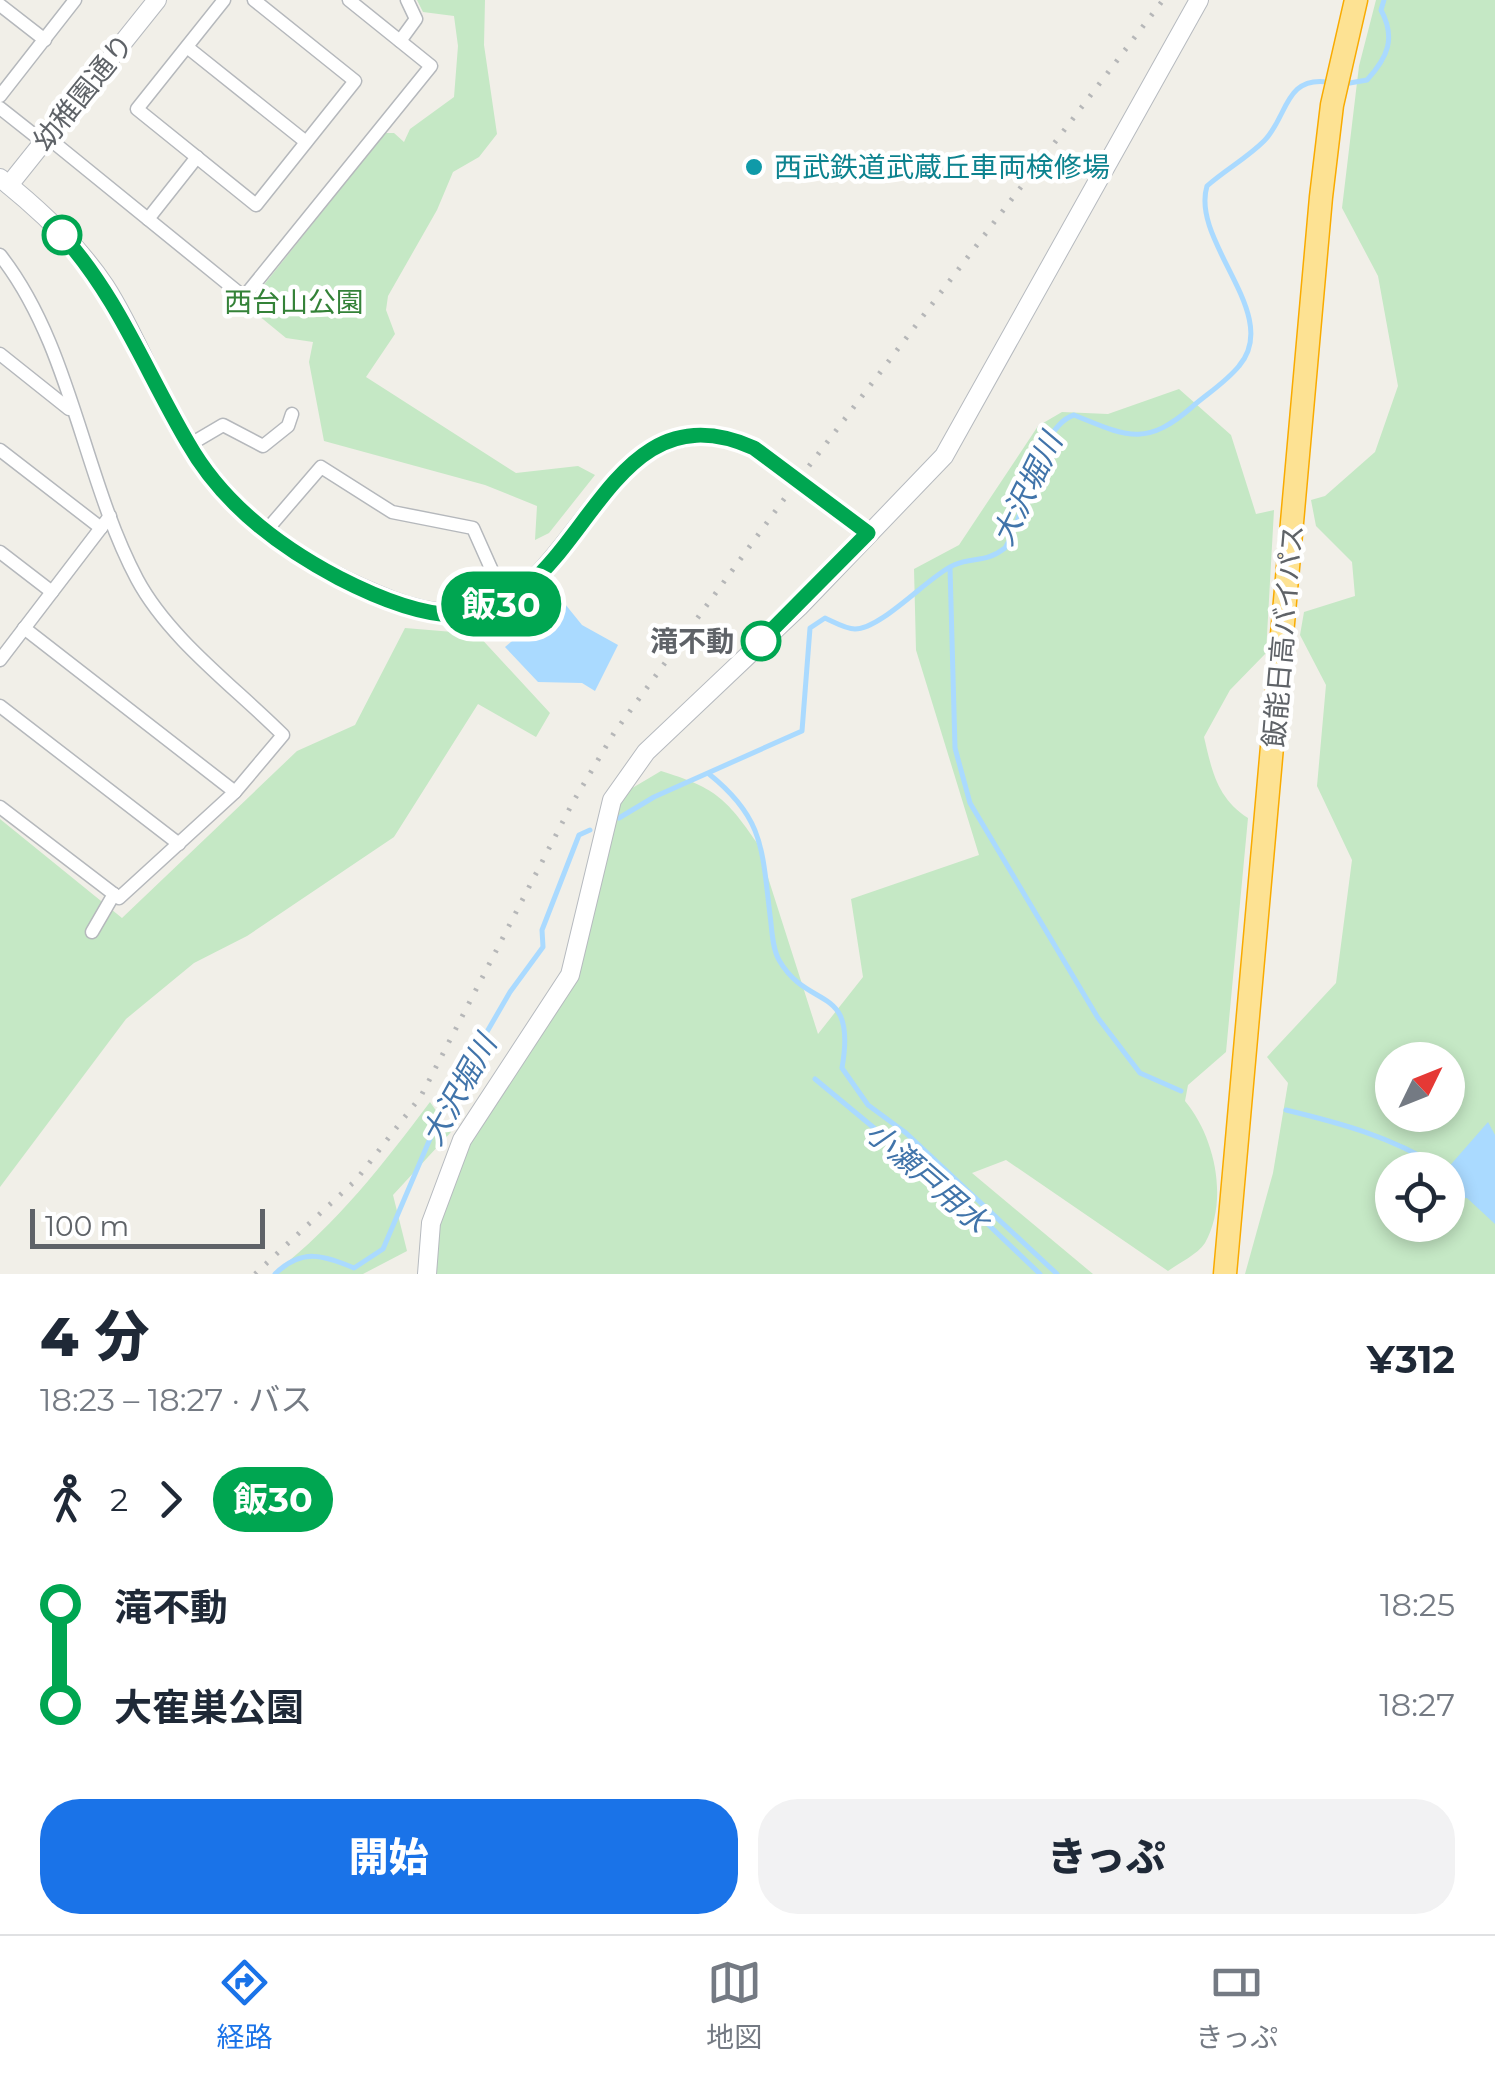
<!DOCTYPE html>
<html lang="ja">
<meta charset="utf-8">
<style>
:root{--surface:#fff;--page:#f2f2f3;--text:#1f2937;--muted:#747a83;--line:#e0e1e3;--accent:#1a73e8}
body{margin:0;font-family:Montserrat,"Noto Sans JP",sans-serif;background:var(--page);color:var(--text);height:100vh;display:flex;flex-direction:column;font-size:38px;white-space:nowrap}
*{box-sizing:border-box;margin:0}
p{font-size:32px;color:var(--muted)}
.icon{flex:none;width:55px;height:55px;fill:none;stroke:currentColor;stroke-width:2;stroke-linecap:round;stroke-linejoin:round}
.map{position:relative;height:1274px;overflow:hidden}
.panel{display:flex;flex-direction:column;background:var(--surface);flex:1}
.panel>*{flex:none}
.badge{padding:0 20px;border-radius:32px;font-size:35px;line-height:65px}
.needle{width:65px;rotate:47deg}
.buttons{position:absolute;left:1375px;top:1042px;display:grid;gap:20px}
.buttons a{display:grid;place-items:center;width:90px;height:90px;border-radius:50%;background:var(--surface);box-shadow:0 5px 15px #0003;font-size:50px}
.scale{position:absolute;left:30px;bottom:25px;width:235px;box-sizing:border-box;padding-left:10px;border:5px solid #5f6368;border-top:0;font-size:28px;line-height:35px;white-space:nowrap;color:#5f6368;-webkit-text-stroke:8px #fff;paint-order:stroke}
.map>.badge{position:absolute;translate:-50% -50%;box-shadow:0 0 0 5px #fff}
.legs{display:flex;align-items:center;gap:15px;height:110px;padding:0 40px;font-size:32px}
.legs p{margin-inline-start:auto}
.head{display:flex;align-items:center;justify-content:space-between;height:170px;padding:0 40px}
h1{font-size:55px;font-weight:800;line-height:75px}
.primary-button{display:flex;gap:20px;margin-top:auto;padding:20px 40px}
.primary-button a{flex:1;height:115px;border-radius:40px;background:var(--accent);color:#fff;font-size:40px;font-weight:800;line-height:115px;text-align:center}
.primary-button a+a{background:var(--page);color:var(--text)}
ul{padding:0 40px;list-style:none}
li{display:flex;align-items:center;gap:35px;height:100px;font-size:38px}
li i{display:grid;place-items:center;width:15px;height:100%;margin:0 12px;background:currentColor}
li i::after{content:'';width:25px;height:25px;margin:-12px;border:8px solid;border-radius:50%;background:var(--surface)}
li p{margin-inline-start:auto}
li:first-child i{background:linear-gradient(#0000 50%,currentColor 0)}
li:last-child i{background:linear-gradient(currentColor 50%,#0000 0)}
.tab-bar{display:flex;justify-content:space-around;align-items:center;height:140px;border-top:2px solid var(--line);background:var(--surface);font-size:28px;color:var(--muted)}
.tab-bar a{display:grid;justify-items:center;gap:5px}
.tab-bar .selected{color:var(--accent)}
.map>svg:first-child{display:block}
.green{fill:#c5e8c5;fill-rule:evenodd}
.water{fill:#aadaff}
.lines{fill:none;stroke-linecap:round;stroke-linejoin:round}
.stream{stroke:#aadaff;stroke-width:5}
.street-casing{stroke:#b5b8bc;stroke-width:15}
.secondary-casing{stroke:#b6babf;stroke-width:20}
.highway-casing{stroke:#f9ab00;stroke-width:25}
.street{stroke:#fff;stroke-width:12}
.secondary{stroke:#fff;stroke-width:18}
.highway{stroke:#fde293;stroke-width:22}
.rail{stroke:#b6b7b8;stroke-width:5;stroke-dasharray:2.5 12;stroke-linecap:butt}
.line-1-casing{stroke:#fff;stroke-width:22}
.line-1{stroke:#00a651;stroke-width:15}
.culture-dot{fill:#0f9aa8;stroke:#fff;stroke-width:4}
.stop-1-dot{fill:#fff;stroke:#00a651;stroke-width:5}
.labels{text-anchor:middle;dominant-baseline:central;stroke-width:9;stroke-linejoin:round;paint-order:stroke}
.street-label{font-size:28px;fill:#5f6368;stroke:#fff}
.culture-label{font-size:28px;fill:#0d838f;stroke:#fff;text-anchor:start}
.park-label{font-size:28px;fill:#348238;stroke:#fff}
.stop-label{font-size:28px;font-weight:bold;fill:#5f6368;stroke:#fff;text-anchor:end}
.water-label{font-size:30px;font-style:italic;fill:#4174aa;stroke:#fff}
</style>
<div class="map">
<svg width="1495" height="1274" viewBox="0 0 1495 1274">
<rect width="100%" height="100%" fill="#f1efe8"/>
<!-- green -->
<g class="green">
<path d="M 417,0 L 485,0 L 484,45 L 497,134 L 479,157 L 453,172 L 437,210 L 388,296 L 386,310 L 395,334 L 366,377 L 516,473 L 578,466 L 595,475 L 549,533 L 535,540 L 537,506 L 485,485 L 324,441 L 309,362 L 313,342 L 286,338 L 247,306 L 385,133 L 394,133 L 404,142 L 410,129 L 454,97 L 458,46 L 454,16 L 423,12 Z"/>
<path d="M 1376,0 L 1495,0 L 1495,1274 L 1245,1274 L 1273,1173 L 1288,1083 L 1267,1057 L 1336,983 L 1352,860 L 1317,786 L 1326,685 L 1300,635 L 1304,612 L 1355,596 L 1352,562 L 1316,526 L 1311,500 L 1325,496 L 1375,452 L 1398,386 L 1378,276 L 1342,208 L 1359,66 ZM 1392,1060 L 1448,1060 L 1448,1115 L 1392,1115 ZM 1392,1170 L 1448,1170 L 1448,1225 L 1392,1225 Z"/>
<path d="M 1179,389 L 1231,435 L 1256,514 L 1274,510 L 1266,653 L 1230,690 L 1204,737 C 1212,771 1217,798 1248,818 L 1226,1052 L 1188,1085 L 1185,1101 C 1215,1137 1229,1200 1205,1243 C 1198,1254 1179,1263 1168,1271 L 1006,1160 L 972,1173 L 1093,1274 L 427,1274 L 445,1179 L 570,975 L 612,800 L 661,771 C 713,787 726,797 757,843 L 818,1034 L 863,977 L 851,899 L 979,855 L 916,650 L 914,569 L 959,545 L 1038,426 L 1062,412 L 1108,414 Z"/>
<path d="M 405,628 L 477,634 L 550,713 L 536,737 L 478,704 L 394,837 L 247,936 L 194,963 L 126,1019 L 0,1187 L 0,819 L 122,918 L 297,751 L 355,725 Z"/>
<path d="M 430,1102 L 451,1132 L 393,1195 L 407,1251 L 363,1274 L 273,1274 C 336,1225 382,1166 430,1102 Z"/>
</g>
<!-- water -->
<g class="water">
<path d="M 561,599 L 582,625 L 618,645 L 595,691 L 582,683 L 538,682 L 505,647 Z"/>
<path d="M 1488,1122 L 1495,1135 L 1495,1224 L 1467,1198 L 1448,1198 L 1446,1170 Z"/>
</g>
<g class="lines">
<!-- stream -->
<g class="stream">
<path d="M 1344,84 L 1367,80 C 1388,57 1396,38 1381,10 L 1384,0"/>
<path d="M 950,568 L 955,748 L 970,803 L 1098,1018 L 1140,1073 L 1181,1091"/>
<path d="M 709,774 C 764,818 762,849 770,915 C 772,929 772,948 779,960 C 809,1012 857,982 842,1068 L 868,1105 L 906,1133 L 1057,1274"/>
<path d="M 619,818 L 654,797 L 802,731 L 810,628 L 825,618 C 834,622 846,629 855,629 C 882,629 931,574 954,565 C 974,556 984,564 1005,548 C 1026,515 1037,427 1074,415 C 1126,436 1145,448 1192,407 C 1207,394 1226,382 1239,366 C 1283,315 1190,242 1207,186 C 1225,170 1247,158 1264,141 C 1288,117 1284,76 1328,82"/>
<path d="M 815,1079 L 973,1210 L 1040,1274"/>
<path d="M 1286,1110 C 1340,1123 1392,1137 1439,1167"/>
<path d="M 275,1274 C 302,1248 323,1255 354,1268 L 383,1249 L 444,1106 L 510,992 L 543,947 L 542,930 L 579,835 L 590,830"/>
</g>
<!-- street casing -->
<g class="street-casing">
<g id="street">
<path d="M 224,0 L 137,109 L 256,205 L 355,81 L 254,0"/>
<path d="M 0,5 L 45,40"/>
<path d="M 400,41 L 416,19 L 407,0"/>
<path d="M 187,47 L 306,142"/>
<path d="M 0,96 L 75,0"/>
<path d="M 0,108 L 43,142"/>
<path d="M 47,137 L 244,297 L 431,66 L 349,0"/>
<path d="M 148,219 L 197,157"/>
<path d="M 0,255 C 71,345 83,477 137,579 C 169,639 235,687 283,735 L 235,792 L 119,898 L 0,807"/>
<path d="M 0,354 L 69,409"/>
<path d="M 189,445 L 223,425 L 263,446 L 288,426 L 292,414"/>
<path d="M 0,450 L 101,528"/>
<path d="M 265,532 L 321,467 L 392,512 L 473,528 L 506,602"/>
<path d="M 0,552 L 52,592"/>
<path d="M 24,628 L 235,792"/>
<path d="M 0,660 L 110,516"/>
<path d="M 0,706 L 179,844"/>
<path d="M 92,932 L 114,894"/>
</g>
</g>
<!-- secondary casing -->
<g class="secondary-casing">
<g id="secondary">
<path d="M 0,178 C 39,209 77,244 105,286 C 138,337 157,396 190,447 C 238,522 308,568 391,600 C 440,619 491,621 531,582 C 597,519 638,396 754,448 L 868,533"/>
<path d="M 9,185 L 157,0"/>
<path d="M 427,1274 L 431,1223 L 462,1140 L 570,975 L 612,800 L 646,752 L 799,607 L 944,456 L 1199,0"/>
</g>
</g>
<!-- highway casing -->
<g class="highway-casing">
<path id="highway" d="M 1225,1274 L 1321,197 L 1332,105 L 1356,0"/>
</g>
<!-- street -->
<use href="#street" class="street"/>
<!-- secondary -->
<use href="#secondary" class="secondary"/>
<!-- highway -->
<use href="#highway" class="highway"/>
<!-- rail -->
<path class="rail" d="M 255,1274 L 356,1180 L 421,1096 L 573,802 L 614,733 L 787,495 L 1163,0"/>
</g>
<g class="lines">
<!-- line-1 casing -->
<g class="line-1-casing">
<path id="line-1" d="M 62,235 C 118,297 146,372 188,443 C 222,503 278,546 339,578 C 372,595 416,614 454,615 C 586,616 598,378 754,448 L 868,533 L 761,641"/>
</g>
<!-- line-1 -->
<use href="#line-1" class="line-1"/>
</g>
<!-- markers -->
<circle class="culture-dot" cx="754" cy="167" r="10"/>
<g class="stop-1-dot">
<circle cx="62" cy="235" r="18"/>
<circle cx="761" cy="641" r="18"/>
</g>
<g class="labels">
<!-- street labels -->
<g class="street-label">
<text transform="translate(83 92) rotate(-51)">幼稚園通り</text>
<text transform="translate(1283 636) rotate(-85)">飯能日高バイパス</text>
</g>
<!-- culture labels -->
<g class="culture-label">
<text x="774" y="167">西武鉄道武蔵丘車両検修場</text>
</g>
<!-- park labels -->
<g class="park-label">
<text x="294" y="302">西台山公園</text>
</g>
<!-- stop labels -->
<g class="stop-label">
<text x="734" y="641">滝不動</text>
</g>
<!-- water labels -->
<g class="water-label">
<text transform="translate(1027 489) rotate(-64)">大沢堀川</text>
<text transform="translate(459 1090) rotate(-61)">大沢堀川</text>
<text transform="translate(927 1177) rotate(41)">小瀬戸用水</text>
</g>
</g>
</svg>
<div class="buttons">
<a><svg class="needle" viewBox="-14 -14 28 28"><path d="M0-13l5 13h-10z" fill="#e53935"/><path d="M0 13l5-13h-10z" fill="#747a83"/></svg></a>
<a><svg class="icon" aria-label="locate" viewBox="0 0 24 24"><circle cx="12" cy="12" r="6"/><path d="M12 2v4M12 18v4M2 12h4M18 12h4"/></svg></a>
</div>
<div class="scale">100 m</div>
<b class="badge" style="left:501px;top:604px;background:#00a651;color:#fff">飯30</b>
</div>
<section class="panel">
<div class="head"><div><h1>4 分</h1><p>18:23 – 18:27 · バス</p></div><b>¥312</b></div>
<div class="legs"><svg class="icon" aria-label="walk" viewBox="0 0 24 24"><circle cx="13" cy="4" r="2"/><path d="M13 8l-2 6 4 7M11 14l-3 7M7 12l3-4h3l4 4"/></svg>2<svg class="icon" aria-label="forward" viewBox="0 0 24 24"><path d="M9 5l7 7-7 7"/></svg><b class="badge" style="background:#00a651;color:#fff">飯30</b></div>
<ul>
<li><i style="color:#00a651"></i><b>滝不動</b><p>18:25</p></li>
<li><i style="color:#00a651"></i><b>大寉巣公園</b><p>18:27</p></li>
</ul>
<div class="primary-button"><a>開始</a><a>きっぷ</a></div>
</section>
<nav class="tab-bar">
<a class="selected"><svg class="icon" aria-label="directions" viewBox="0 0 24 24"><path d="M12 3l9 9-9 9-9-9zM9 14v-3h6M13 9l2 2-2 2"/></svg>経路</a>
<a><svg class="icon" aria-label="map" viewBox="0 0 24 24"><path d="M3 6l6-2 6 2 6-2v14l-6 2-6-2-6 2zM9 4v14M15 6v14"/></svg>地図</a>
<a><svg class="icon" aria-label="tickets" viewBox="0 0 24 24"><path d="M3 7h18v10H3zM15 7v10"/></svg>きっぷ</a>
</nav>
